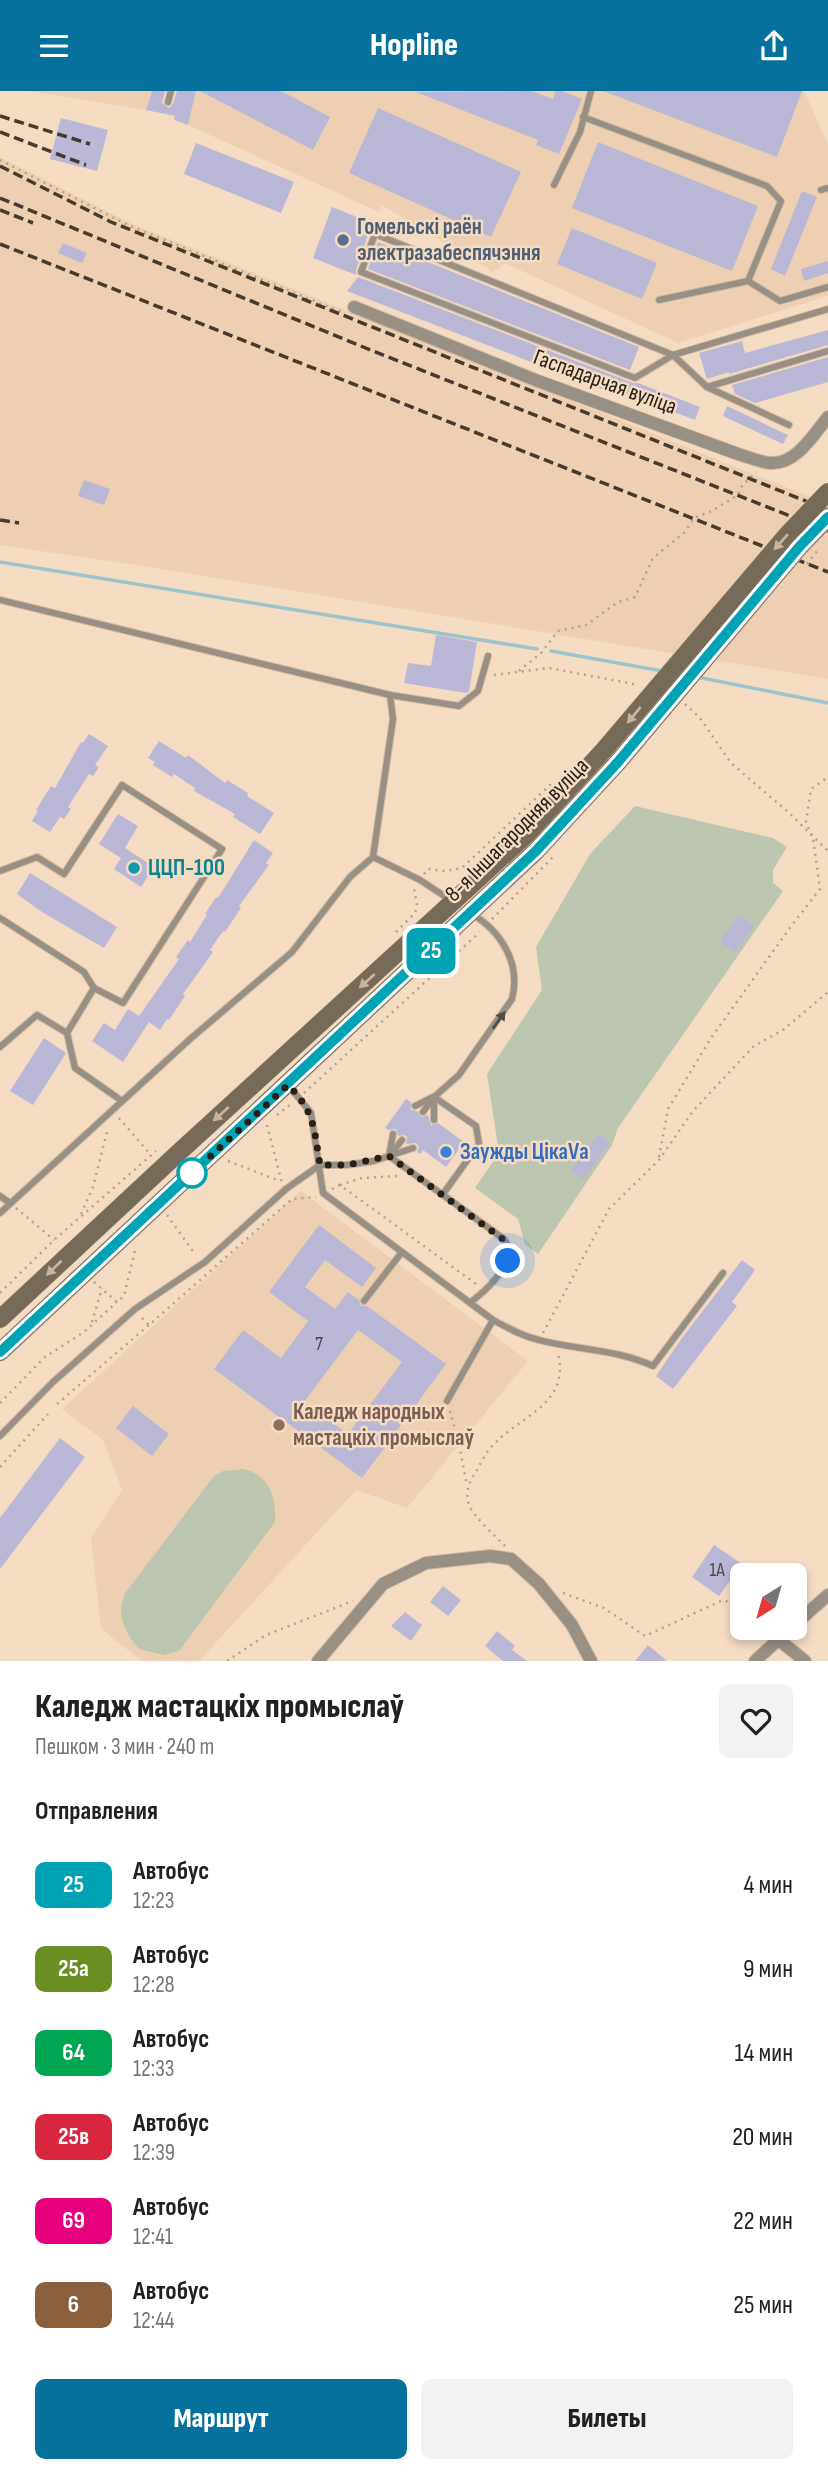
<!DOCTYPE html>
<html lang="ru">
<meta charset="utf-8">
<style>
:root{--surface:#fff;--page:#f2f2f2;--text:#202124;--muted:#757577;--accent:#07719d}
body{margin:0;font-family:"Sofia Sans Condensed",sans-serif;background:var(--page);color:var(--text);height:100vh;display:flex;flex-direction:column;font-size:26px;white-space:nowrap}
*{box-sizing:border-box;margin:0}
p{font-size:23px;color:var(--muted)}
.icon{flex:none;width:38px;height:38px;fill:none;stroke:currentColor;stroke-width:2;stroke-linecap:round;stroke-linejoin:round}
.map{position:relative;height:1570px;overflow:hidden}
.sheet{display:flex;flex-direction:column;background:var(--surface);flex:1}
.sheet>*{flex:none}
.badge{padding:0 14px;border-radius:10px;font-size:24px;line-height:46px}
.needle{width:46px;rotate:217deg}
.tools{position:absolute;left:730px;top:1472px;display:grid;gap:14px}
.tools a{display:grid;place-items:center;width:77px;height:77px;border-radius:10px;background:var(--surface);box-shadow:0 4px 10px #0003;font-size:35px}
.you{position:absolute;width:35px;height:35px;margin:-18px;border:5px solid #fff;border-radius:50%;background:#1a73e8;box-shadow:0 0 0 10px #1a73e833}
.map>.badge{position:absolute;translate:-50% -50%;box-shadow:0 0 0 4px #fff}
h2{padding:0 35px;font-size:26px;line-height:63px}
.round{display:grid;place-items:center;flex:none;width:74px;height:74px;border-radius:10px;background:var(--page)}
.head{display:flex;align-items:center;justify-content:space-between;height:119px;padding:0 35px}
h1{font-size:33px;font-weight:800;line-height:52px}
.button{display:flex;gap:14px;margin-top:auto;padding:14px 35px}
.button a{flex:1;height:80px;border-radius:10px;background:var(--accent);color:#fff;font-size:28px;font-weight:800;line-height:80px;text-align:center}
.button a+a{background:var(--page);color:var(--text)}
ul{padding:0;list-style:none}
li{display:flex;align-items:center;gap:21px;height:84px;padding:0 35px}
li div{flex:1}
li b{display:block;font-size:26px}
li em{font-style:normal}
li .badge{min-width:77px;font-weight:700;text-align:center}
header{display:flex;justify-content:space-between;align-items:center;height:91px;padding:0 35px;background:var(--accent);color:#fff;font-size:32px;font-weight:800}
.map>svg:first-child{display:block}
.built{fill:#edd0b1}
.green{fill:#bcc6b0}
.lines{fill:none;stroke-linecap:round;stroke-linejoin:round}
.stream{stroke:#9dc4cc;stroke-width:3.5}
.building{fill:#bbb7d6;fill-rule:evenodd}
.service-casing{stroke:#cfbaa3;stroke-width:8}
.minor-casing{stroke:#cfbaa3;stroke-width:14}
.secondary-casing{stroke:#cfbaa3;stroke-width:19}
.path{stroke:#b4a18c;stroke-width:2.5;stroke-dasharray:2 5;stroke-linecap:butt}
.service{stroke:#999085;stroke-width:6}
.minor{stroke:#999085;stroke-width:12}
.secondary{stroke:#766a59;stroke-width:18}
.rail{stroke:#463b2f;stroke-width:3.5;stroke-dasharray:10 5;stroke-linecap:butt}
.secondary-bridge-casing{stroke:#cfbaa3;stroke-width:19;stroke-linecap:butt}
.path-bridge{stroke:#b4a18c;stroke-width:2.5;stroke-dasharray:2 5;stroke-linecap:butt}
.secondary-bridge{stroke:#766a59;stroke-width:18}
.oneway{fill:#c8b49d}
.oneway2{fill:#554d42}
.line-casing{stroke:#fff;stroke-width:16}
.line{stroke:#00a3b4;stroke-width:10}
.walk{stroke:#282016;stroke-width:7;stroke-dasharray:0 12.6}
.service-dot{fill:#5c6f8a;stroke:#f4dcc2;stroke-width:2.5}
.culture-dot{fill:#0f9aa8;stroke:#f4dcc2;stroke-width:2.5}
.shop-dot{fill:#3f7fe0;stroke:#f4dcc2;stroke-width:2.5}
.stop-dot{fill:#fff;stroke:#00a3b4;stroke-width:3.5}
.education-dot{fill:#8d6e63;stroke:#f4dcc2;stroke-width:2.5}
.labels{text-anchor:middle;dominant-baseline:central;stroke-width:5;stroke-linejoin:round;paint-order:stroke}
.number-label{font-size:19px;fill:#4d4646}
.service-label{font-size:23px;font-weight:bold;fill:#4e5e75;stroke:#f4dcc2;text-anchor:start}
.street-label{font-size:23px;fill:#282016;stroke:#f4dcc2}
.culture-label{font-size:23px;font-weight:bold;fill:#0d838f;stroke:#f4dcc2;text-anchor:start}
.shop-label{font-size:23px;font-weight:bold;fill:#366cbe;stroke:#f4dcc2;text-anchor:start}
.education-label{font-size:23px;font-weight:bold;fill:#785e54;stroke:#f4dcc2;text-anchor:start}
</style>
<header><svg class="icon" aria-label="menu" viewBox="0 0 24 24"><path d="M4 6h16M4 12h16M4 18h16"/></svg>Hopline<svg class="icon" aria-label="share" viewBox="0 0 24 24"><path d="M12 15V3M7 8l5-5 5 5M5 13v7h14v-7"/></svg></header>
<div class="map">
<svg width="828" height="1570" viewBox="0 0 828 1570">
<rect width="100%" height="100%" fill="#f4dcc2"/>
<!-- built -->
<g class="built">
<path d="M 30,0 L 152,0 L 146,19 Z"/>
<path d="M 196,0 L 804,0 L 828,54 L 828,205 L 678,252 L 505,172 L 493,181 L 382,114 L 379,121 L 188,34 Z"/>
<path d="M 0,66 L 130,132 L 828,413 L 828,588 L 149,476 L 0,454 Z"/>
<path d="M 301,1100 L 528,1270 L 407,1417 L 356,1399 L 199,1570 L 142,1570 L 101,1538 L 91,1447 L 122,1399 L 103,1349 L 62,1318 Z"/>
</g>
<!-- green -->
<g class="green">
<path d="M 635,715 L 773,747 L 787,756 L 773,779 L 773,792 L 783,800 L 618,1037 L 612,1054 L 538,1163 L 525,1153 L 518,1128 L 475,1097 L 499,1062 L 487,983 L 542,899 L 536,856 L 590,763 Z"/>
<path d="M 243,1378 C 270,1384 276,1406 275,1431 L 179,1560 L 164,1564 L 139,1558 C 124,1541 115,1522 126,1501 L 214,1385 L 223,1380 Z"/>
</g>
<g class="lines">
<!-- stream -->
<g class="stream">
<path d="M 0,471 L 537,558"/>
<path d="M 551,560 L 662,580"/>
<path d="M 697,586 L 828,612"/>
</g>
</g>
<!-- building -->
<g class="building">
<path d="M 152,0 L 165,0 L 162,12 L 169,17 L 173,13 L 177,0 L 196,0 L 188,34 L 174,29 L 175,25 L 146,19 Z"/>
<path d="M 200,0 L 281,0 L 330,26 L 313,59 Z"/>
<path d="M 531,0 L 553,8 L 556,0 L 562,0 L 582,8 L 559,63 L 536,54 L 538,49 L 416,1 Z"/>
<path d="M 603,0 L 802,0 L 777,66 Z"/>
<path d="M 378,17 L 521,81 L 491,146 L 349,82 Z"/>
<path d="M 61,27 L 108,39 L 97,80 L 50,68 Z"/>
<path d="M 598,51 L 758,115 L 732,180 L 572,117 Z"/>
<path d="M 196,52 L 294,91 L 281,122 L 184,83 Z"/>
<path d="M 802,100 L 817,106 L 785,185 L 771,178 Z"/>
<path d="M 332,116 L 372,132 L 356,179 L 356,184 L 313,167 Z"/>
<path d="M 572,137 L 657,172 L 642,208 L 557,173 Z"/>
<path d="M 378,151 L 639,256 L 630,279 L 368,178 Z"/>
<path d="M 63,152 L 87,162 L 82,172 L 58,162 Z"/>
<path d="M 828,170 L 828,182 L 804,190 L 801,178 Z"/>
<path d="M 358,186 L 633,292 L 638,292 L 700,316 L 695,329 L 624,302 L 622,306 L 347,200 Z"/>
<path d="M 828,239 L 828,254 L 729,283 L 729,281 L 707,288 L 699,262 L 742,250 L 745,262 Z"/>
<path d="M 828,266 L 828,291 L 755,312 L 735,303 L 732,294 Z"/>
<path d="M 727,315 L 788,344 L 783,353 L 723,325 Z"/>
<path d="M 84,389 L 110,398 L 104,414 L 78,405 Z"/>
<path d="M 436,544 L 477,551 L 469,600 L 466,602 L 404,592 L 408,572 L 431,575 Z"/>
<path d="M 89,643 L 108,655 L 95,674 L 99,676 L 93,685 L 89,683 L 68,716 L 71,718 L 64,728 L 60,726 L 50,741 L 32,730 L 38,720 L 36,719 L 51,695 L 55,697 L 81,651 L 83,652 Z"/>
<path d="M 159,650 L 186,667 L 188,664 L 225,692 L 227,689 L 248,702 L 247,705 L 274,722 L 260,743 L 233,726 L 235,723 L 194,700 L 195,697 L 174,683 L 172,686 L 153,674 L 155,671 L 148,667 Z"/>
<path d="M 118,723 L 138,735 L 125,757 L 154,776 L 141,796 L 114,778 L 121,767 L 99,753 Z"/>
<path d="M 254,749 L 273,762 L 266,772 L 269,774 L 239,815 L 241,817 L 225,841 L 223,840 L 210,859 L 213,861 L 183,903 L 185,905 L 169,929 L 167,928 L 160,939 L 149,931 L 123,971 L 92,950 L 104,932 L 115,939 L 128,918 L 139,925 L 179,868 L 176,866 L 188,849 L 190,851 L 207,824 L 205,823 L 216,806 L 218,807 Z"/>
<path d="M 30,782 L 117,836 L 104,857 L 42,821 L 17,803 Z"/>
<path d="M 739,824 L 754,835 L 735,861 L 720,851 Z"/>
<path d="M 44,947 L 66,962 L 33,1014 L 10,1000 Z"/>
<path d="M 406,1008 L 411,1011 L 411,1019 L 417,1020 L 422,1026 L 428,1024 L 431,1034 L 438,1032 L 464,1051 L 446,1076 L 423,1059 L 420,1063 L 417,1061 L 419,1056 L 416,1052 L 406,1053 L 407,1046 L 404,1044 L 398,1045 L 396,1038 L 389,1039 L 385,1037 Z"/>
<path d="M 598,1043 L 610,1052 L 583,1088 L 571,1079 L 579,1069 L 583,1057 L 586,1060 Z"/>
<path d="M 319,1134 L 376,1177 L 362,1196 L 325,1169 L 305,1196 L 335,1218 L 348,1201 L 359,1209 L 361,1215 L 367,1215 L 446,1273 L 362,1387 L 214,1278 L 243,1239 L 281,1267 L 308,1230 L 269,1201 ZM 358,1239 L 402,1271 L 348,1343 L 304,1311 Z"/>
<path d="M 742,1169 L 755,1179 L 732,1211 L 737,1215 L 673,1298 L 656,1285 L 682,1247 Z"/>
<path d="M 133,1315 L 169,1343 L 152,1365 L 116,1337 Z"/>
<path d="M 60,1347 L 85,1366 L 0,1478 L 0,1427 Z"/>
<path d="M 714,1454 L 742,1473 L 719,1505 L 692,1486 Z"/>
<path d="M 443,1495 L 461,1509 L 448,1525 L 430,1511 Z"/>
<path d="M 405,1521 L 422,1534 L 411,1550 L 391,1535 Z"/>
<path d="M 497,1540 L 515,1555 L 512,1559 L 527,1570 L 503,1570 L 485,1555 Z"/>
<path d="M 648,1554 L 667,1570 L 635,1570 Z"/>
</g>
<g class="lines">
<!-- service casing -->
<g class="service-casing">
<g id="service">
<path d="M 168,11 L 171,0"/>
<path d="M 583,26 L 767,95 L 781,110 L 748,190"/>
<path d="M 554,94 L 580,41 L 591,0"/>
<path d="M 821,99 L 828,97"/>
<path d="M 659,209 L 748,190 L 780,210 L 828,196"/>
<path d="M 828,218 L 673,264 L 635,287 L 361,181 L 375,143 L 673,264 L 707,296 L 828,260"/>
<path d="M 707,296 L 789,334"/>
<path d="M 0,509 L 390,604 L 393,628 L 373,766 L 420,789 L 452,810"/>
<path d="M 390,604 L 459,615 L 478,600 L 488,565"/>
<path d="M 0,780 L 37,766 L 64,783 L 122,694 L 222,758 L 123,912 L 94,897"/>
<path d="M 0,827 L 84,881 L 94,897 L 67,942"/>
<path d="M 0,956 L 37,924 L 67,942 L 75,977 L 122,1010"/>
<path d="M 289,995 L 311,1022 L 323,1102 L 493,1229 C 508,1237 522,1245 539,1249 C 577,1259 616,1258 653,1275 L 723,1182"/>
<path d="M 434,1006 L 476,1035 L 479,1053 L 443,1103"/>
<path d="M 415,1015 L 433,1006"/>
<path d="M 423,1021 L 434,1006 L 459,984 L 512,908 C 521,873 502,841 472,823"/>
<path d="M 434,1029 L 434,1008"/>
<path d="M 390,1064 L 402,1049"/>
<path d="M 389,1065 L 504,1148 L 511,1159 C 504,1182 489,1197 471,1211"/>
<path d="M 389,1065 L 393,1043"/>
<path d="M 0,1105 L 10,1112"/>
<path d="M 0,1122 L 189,949 L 292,861 L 350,786 L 373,766"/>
<path d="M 364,1210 L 402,1161"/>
<path d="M 447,1310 L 493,1229"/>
<path d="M 0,1345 L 53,1291 L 135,1218 L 205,1171 L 286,1098 L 320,1074 L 347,1074 L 374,1070 L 413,1057"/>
</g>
</g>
<!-- minor casing -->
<g class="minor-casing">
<g id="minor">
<path d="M 354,216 L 538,290 L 738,363 C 748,366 760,371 770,372 C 796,374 814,343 828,326"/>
<path d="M 794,1534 L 828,1504"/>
<path d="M 779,1549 L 805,1570"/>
<path d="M 318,1570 L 383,1493 L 426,1472 L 490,1465 L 511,1468 L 539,1493 L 572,1534 L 591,1570"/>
<path d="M 755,1570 L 792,1536"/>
</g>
</g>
<!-- secondary casing -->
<g class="secondary-casing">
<g id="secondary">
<path d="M 0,1228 L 176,1064 L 526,744 L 604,659"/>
<path d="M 0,1261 L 536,760 L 618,671"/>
</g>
</g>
<!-- path -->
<g class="path">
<path d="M 0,69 L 128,134 L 339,220 L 342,219"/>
<path d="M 519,580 L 541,562 L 558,540 L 586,534 L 618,511 L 635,506 L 653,467 L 685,441 L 694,427 L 712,420 L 738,404 L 742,395 L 756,381"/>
<path d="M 494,584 L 549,577 L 639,594"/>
<path d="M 685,613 L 700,627 L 731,672 L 788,721 L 828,760"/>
<path d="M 424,783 L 428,778 L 445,780 L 462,777 L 552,692"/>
<path d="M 492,828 L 553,766"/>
<path d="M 396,841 L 415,822 L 417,815 L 414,797"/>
<path d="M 304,1002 L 480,841"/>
<path d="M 277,1024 L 291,1013"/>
<path d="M 119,1027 L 151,1064"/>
<path d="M 267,1034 L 282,1092"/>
<path d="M 659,1066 L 668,1018 L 711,947 L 792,834 L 820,798 L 813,747 L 806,731 L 811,698 L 828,686"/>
<path d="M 228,1070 L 280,1090"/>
<path d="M 340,1094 L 362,1087 L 399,1085"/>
<path d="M 332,1098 L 340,1094 L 476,1193"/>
<path d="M 16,1117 L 54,1149"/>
<path d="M 81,1123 L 93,1096 L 108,1037"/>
<path d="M 167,1124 L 195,1163"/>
<path d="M 94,1191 L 117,1211 L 124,1205 L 136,1155"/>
<path d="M 0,1202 L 54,1149 L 156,1060"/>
<path d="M 142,1227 L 149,1234 L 292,1108 L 316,1106"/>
<path d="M 92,1231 L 102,1197"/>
<path d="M 543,1242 L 609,1118 L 659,1069 L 693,1020 L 754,955 L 783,939 L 828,901"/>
<path d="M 0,1312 L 45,1266 L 84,1241 L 117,1211"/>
<path d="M 57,1313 L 149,1234"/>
<path d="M 450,1320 L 459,1353 L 467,1395"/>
<path d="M 0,1376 L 48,1323"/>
<path d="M 505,1455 C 496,1446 473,1425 469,1414 C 465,1400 469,1391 477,1379 C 482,1370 487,1359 495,1352 C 524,1323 570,1312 558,1262"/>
<path d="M 563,1502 L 604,1517 L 645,1545 L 723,1509 L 742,1516"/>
<path d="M 227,1570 L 266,1544 L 353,1510"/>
</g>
<!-- service -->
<use href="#service" class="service"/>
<!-- minor -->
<use href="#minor" class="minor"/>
<!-- secondary -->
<use href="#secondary" class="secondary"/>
<!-- rail -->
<g class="rail">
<path d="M 0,25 L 90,53"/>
<path d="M 0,41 L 86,74"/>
<path d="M 0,75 L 111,131 L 828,419"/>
<path d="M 0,107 L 373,260 L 828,440"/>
<path d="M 0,119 L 33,132"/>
<path d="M 0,153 L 828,481"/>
<path d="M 0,429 L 19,432"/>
</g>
<!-- secondary-bridge casing -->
<g class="secondary-bridge-casing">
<g id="secondary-bridge">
<path d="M 604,659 L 787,444 L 828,401"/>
<path d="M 618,671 L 800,455 L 828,426"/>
</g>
</g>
<!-- path-bridge -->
<path class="path-bridge" d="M 807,473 L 818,459"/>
<!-- secondary-bridge -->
<use href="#secondary-bridge" class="secondary-bridge"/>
</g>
<!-- one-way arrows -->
<defs><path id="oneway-solid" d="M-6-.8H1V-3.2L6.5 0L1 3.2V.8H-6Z" transform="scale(1.75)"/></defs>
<g class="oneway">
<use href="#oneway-solid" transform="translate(781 451) rotate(131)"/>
<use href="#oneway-solid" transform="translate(634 624) rotate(130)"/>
<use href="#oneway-solid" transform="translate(367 890) rotate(138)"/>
<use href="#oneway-solid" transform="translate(221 1023) rotate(138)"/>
<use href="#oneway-solid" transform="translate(54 1177) rotate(136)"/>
</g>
<use class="oneway2" href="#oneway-solid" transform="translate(499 929) rotate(-55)"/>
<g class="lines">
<!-- line casing -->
<g class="line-casing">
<path id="line" d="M 0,1261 L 536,760 L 618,671 L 800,455 L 828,426"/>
</g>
<!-- line -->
<use href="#line" class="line"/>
<!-- walk -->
<path class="walk" d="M 192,1082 L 288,994 C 315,1021 314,1038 320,1074 L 347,1074 L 389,1065 L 504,1149 L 511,1159 L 508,1170"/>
</g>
<!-- markers -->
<circle class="service-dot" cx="343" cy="149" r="7"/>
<circle class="culture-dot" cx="134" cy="777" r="7"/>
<circle class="shop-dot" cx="446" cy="1061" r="7"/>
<circle class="stop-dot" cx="192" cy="1082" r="14"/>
<circle class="education-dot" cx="279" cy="1334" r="7"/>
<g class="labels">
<!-- number labels -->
<g class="number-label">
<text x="319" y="1253">7</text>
<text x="717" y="1479">1А</text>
</g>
<!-- service labels -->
<g class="service-label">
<text x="357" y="136">Гомельскі раён<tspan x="357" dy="26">электразабеспячэння</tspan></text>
</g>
<!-- street labels -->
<g class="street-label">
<text transform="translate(605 291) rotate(20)">Гаспадарчая вуліца</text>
<text transform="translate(517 739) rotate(-45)">8-я Іншагародняя вуліца</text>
</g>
<!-- culture labels -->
<g class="culture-label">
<text x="148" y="777">ЦЦП-100</text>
</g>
<!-- shop labels -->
<g class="shop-label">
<text x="460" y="1061">Заужды ЦікаVа</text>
</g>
<!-- education labels -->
<g class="education-label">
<text x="293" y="1321">Каледж народных<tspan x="293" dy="26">мастацкіх промыслаў</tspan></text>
</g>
</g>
</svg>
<div class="tools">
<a><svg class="needle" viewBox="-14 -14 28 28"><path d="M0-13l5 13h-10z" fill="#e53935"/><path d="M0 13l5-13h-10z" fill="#757577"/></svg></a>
</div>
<div class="you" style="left:508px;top:1170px"></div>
<b class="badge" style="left:431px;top:860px;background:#00a3b4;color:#fff">25</b>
</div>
<section class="sheet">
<div class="head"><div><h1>Каледж мастацкіх промыслаў</h1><p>Пешком · 3 мин · 240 m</p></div><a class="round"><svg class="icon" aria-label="heart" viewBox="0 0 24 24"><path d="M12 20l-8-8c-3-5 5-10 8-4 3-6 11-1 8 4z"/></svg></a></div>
<h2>Отправления</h2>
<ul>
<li><span class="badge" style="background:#00a3b4;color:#fff">25</span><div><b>Автобус</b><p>12:23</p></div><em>4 мин</em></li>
<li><span class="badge" style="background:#6b8e23;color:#fff">25а</span><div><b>Автобус</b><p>12:28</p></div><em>9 мин</em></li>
<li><span class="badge" style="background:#00a651;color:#fff">64</span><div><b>Автобус</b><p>12:33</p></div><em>14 мин</em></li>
<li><span class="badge" style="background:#d7263d;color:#fff">25в</span><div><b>Автобус</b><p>12:39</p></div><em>20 мин</em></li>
<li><span class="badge" style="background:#e6007e;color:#fff">69</span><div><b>Автобус</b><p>12:41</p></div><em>22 мин</em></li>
<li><span class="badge" style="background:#8b5e3c;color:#fff">6</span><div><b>Автобус</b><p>12:44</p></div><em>25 мин</em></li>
</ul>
<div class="button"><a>Маршрут</a><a>Билеты</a></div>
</section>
